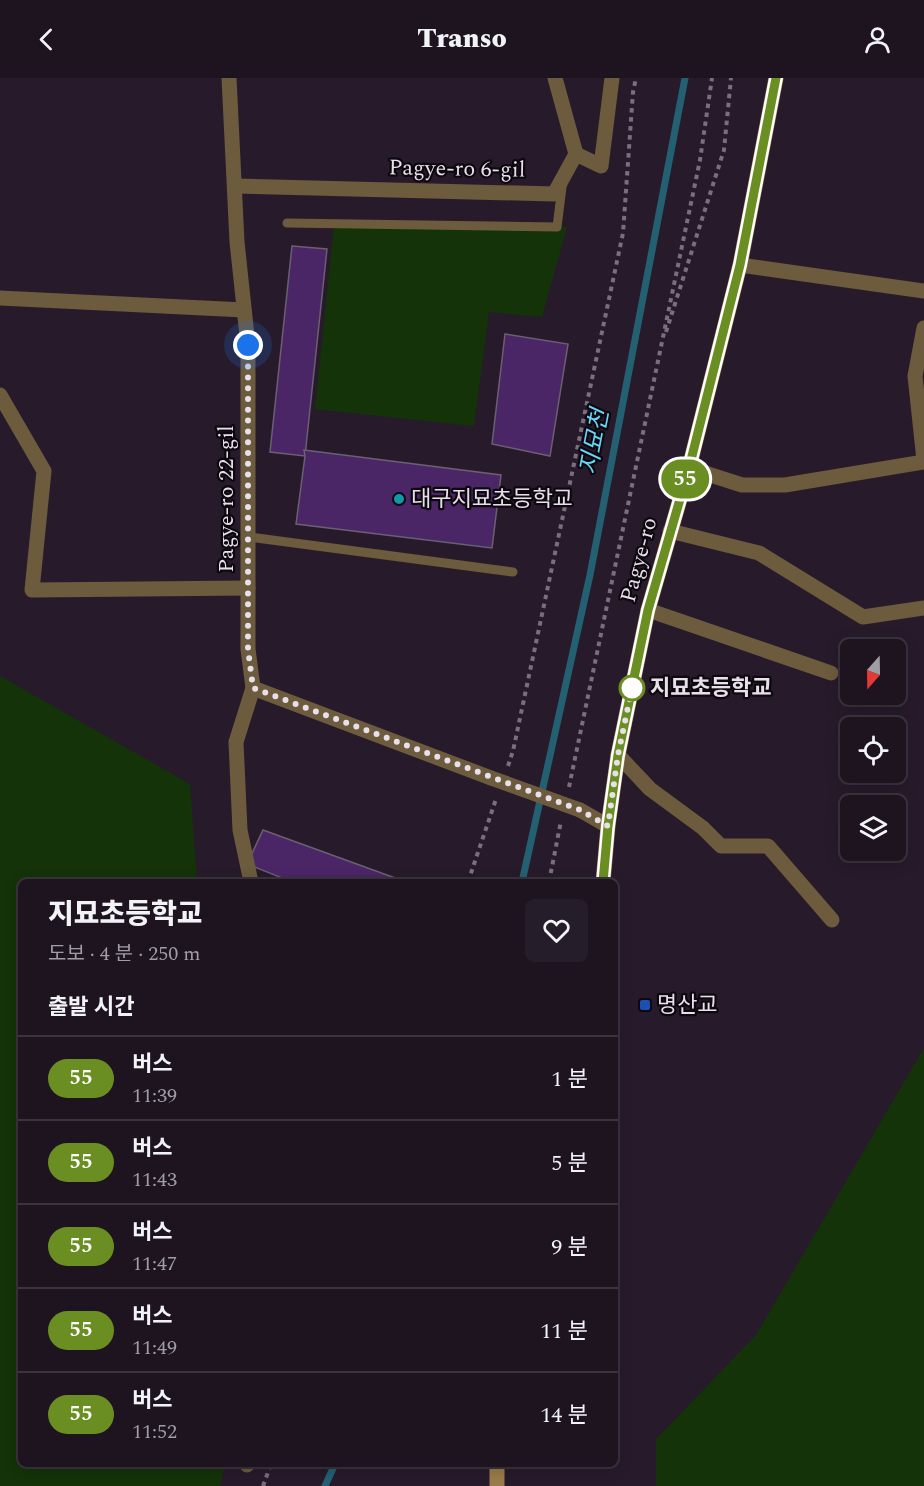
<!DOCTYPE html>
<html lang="ko">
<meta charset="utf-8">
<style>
:root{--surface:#1d1420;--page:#251d29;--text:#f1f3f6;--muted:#a09ea5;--line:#3b333e}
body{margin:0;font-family:Spectral,"Noto Sans KR",serif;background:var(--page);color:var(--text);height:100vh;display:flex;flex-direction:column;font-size:22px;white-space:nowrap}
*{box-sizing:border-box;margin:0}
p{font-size:20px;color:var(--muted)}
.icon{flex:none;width:33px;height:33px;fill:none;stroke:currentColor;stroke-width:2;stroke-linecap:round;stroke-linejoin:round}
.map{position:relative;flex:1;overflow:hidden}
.drawer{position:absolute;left:18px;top:801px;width:600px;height:588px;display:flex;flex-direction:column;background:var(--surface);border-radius:9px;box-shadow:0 3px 15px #0003,0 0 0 2px var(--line)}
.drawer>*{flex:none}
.badge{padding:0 12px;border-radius:20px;font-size:21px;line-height:39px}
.needle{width:39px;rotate:200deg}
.tools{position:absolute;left:840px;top:561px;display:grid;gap:12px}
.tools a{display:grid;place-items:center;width:66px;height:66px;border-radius:9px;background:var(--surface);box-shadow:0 3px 15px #0003,0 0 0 2px var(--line);font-size:30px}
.you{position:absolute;width:30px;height:30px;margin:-15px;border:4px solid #fff;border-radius:50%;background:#1a73e8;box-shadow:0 0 0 9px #1a73e833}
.map>.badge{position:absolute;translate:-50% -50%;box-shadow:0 0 0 3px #fff}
h2{padding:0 30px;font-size:22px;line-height:54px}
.round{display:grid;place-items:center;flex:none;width:63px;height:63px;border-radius:9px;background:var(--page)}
.summary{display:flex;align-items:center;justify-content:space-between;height:102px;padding:0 30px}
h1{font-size:28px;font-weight:800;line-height:45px}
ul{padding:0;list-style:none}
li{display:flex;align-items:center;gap:18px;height:84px;padding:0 30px;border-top:2px solid var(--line)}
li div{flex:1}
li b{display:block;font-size:22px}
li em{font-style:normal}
li .badge{min-width:66px;font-weight:700;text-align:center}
header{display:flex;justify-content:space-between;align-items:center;height:78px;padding:0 30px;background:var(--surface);font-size:27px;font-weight:800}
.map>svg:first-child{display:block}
.green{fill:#143309}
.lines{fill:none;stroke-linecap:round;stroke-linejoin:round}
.stream{stroke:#236172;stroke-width:7}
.building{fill:#4b2666;stroke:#6a5f73;stroke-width:1.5}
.path{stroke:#796f7d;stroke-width:4;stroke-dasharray:4.5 4.5;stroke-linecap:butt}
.lane{stroke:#6d5b3d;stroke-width:9}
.street{stroke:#6d5b3d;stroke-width:15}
.secondary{stroke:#997c4a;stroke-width:15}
.street-bridge{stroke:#6d5b3d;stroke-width:15}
.line-casing{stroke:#fff;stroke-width:14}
.line{stroke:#6b8e23;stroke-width:9}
.walk{stroke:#e7dfea;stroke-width:6;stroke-dasharray:0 10.8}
.culture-dot{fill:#0f9aa8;stroke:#0d080f;stroke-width:2}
.stop-dot{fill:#fff;stroke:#6b8e23;stroke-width:3}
.transit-dot{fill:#1a4fb4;stroke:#0d080f;stroke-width:2}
.labels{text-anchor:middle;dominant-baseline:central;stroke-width:4.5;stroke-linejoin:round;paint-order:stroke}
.street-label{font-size:22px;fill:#e7dfea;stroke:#0d080f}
.poi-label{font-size:22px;fill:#e7dfea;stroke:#0d080f;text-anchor:start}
.stop-label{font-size:22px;font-weight:bold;fill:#e7dfea;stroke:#0d080f;text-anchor:start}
.water-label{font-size:24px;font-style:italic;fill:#65d9fa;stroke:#0d080f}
</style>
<header><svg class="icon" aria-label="back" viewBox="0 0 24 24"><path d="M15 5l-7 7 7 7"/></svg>Transo<svg class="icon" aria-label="person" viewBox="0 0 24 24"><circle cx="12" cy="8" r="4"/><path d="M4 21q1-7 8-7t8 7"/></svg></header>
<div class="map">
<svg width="924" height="1408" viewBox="0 0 924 1408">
<rect width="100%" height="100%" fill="#271b2b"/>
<!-- green -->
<g class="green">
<path d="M 334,147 L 567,149 L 542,239 L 489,234 L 474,348 L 315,331 Z"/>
<path d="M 0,598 L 190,706 L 197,804 L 21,804 L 21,1386 L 225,1386 L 220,1408 L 0,1408 Z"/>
<path d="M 924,970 L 924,1408 L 656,1408 L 656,1361 L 756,1257 Z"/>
</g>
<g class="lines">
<!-- stream -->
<g class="stream">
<path d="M 522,804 L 590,497 L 685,0"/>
<path d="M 325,1408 L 335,1386"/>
</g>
</g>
<!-- building -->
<g class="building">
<path d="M 292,168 L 327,171 L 305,378 L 270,374 Z"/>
<path d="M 505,256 L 568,266 L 550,378 L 492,366 Z"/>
<path d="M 304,372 L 501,397 L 492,470 L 296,446 L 305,378 Z"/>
<path d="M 263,752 L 398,801 L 397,804 L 292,804 L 247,786 Z"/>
</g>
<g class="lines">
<!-- path -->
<g class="path">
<path d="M 666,254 L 724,72 L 731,0"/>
<path d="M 508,688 L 513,673 L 623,155 L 633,14 L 636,0"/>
<path d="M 569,709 L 700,82 L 712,0"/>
<path d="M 468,804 L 496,721"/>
<path d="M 549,804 L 561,743"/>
<path d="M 263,1408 L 271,1386"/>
</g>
<!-- lane -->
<g class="lane">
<path d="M 287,145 L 557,149 L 562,109"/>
<path d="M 249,459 L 513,494"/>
</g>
<!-- street -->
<g class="street">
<path d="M 229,0 L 237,164 L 248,267 L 248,571 L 253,610 L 236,664 L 240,752 L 251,804"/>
<path d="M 576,76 L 601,88 L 612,0"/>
<path d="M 235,108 L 554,116 L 576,76 L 555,0"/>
<path d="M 740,187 L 924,213"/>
<path d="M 0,220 L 244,232"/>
<path d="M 924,250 L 915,298 L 924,382"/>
<path d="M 0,317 L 44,393 L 32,512 L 248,510"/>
<path d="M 689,390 L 742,407 L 785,407 L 924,384"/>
<path d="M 670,453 L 759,475 L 863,539 L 924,530"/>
<path d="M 648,532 L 831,595"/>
<path d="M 253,610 L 491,700"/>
<path d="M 618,677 L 650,711 L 703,750 L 721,768 L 768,768 L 832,842"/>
<path d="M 580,732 L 608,748"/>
<path d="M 247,1387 L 248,1386"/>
</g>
<!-- secondary -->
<g class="secondary">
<path d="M 603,804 L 608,748 L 618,677 L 648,532 L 689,390 L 740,187 L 776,0"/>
<path d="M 497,1386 L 497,1408"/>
</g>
<!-- street-bridge -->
<path class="street-bridge" d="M 491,700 L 580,732"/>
</g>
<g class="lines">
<!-- line casing -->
<g class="line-casing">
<path id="line" d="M 603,804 L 608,748 L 618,677 L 648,532 L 689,390 L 740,187 L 776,0"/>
</g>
<!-- line -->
<use href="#line" class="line"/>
<!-- walk -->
<path class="walk" d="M 248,267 L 248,571 L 253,610 L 580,732 L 608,748 L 618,677 L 632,610"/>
</g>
<!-- markers -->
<circle class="culture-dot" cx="399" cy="421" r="6"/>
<circle class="stop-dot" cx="632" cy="610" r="12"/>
<rect class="transit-dot" x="639" y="921" width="12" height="12" rx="3"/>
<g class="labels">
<!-- street labels -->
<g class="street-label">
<text transform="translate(457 91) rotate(1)">Pagye-ro 6-gil</text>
<text transform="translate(226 421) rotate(-90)">Pagye-ro 22-gil</text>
<text transform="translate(639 482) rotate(-75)">Pagye-ro</text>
</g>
<!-- poi labels -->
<g class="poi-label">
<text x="411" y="421">대구지묘초등학교</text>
<text x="657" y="927">명산교</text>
</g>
<!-- stop labels -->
<g class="stop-label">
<text x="650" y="610">지묘초등학교</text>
</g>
<!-- water labels -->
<g class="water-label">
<text transform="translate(595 364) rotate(-79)">지묘천</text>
</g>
</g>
</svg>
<div class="tools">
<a><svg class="needle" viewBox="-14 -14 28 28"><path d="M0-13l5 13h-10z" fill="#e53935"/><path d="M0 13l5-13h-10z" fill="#a09ea5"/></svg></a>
<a><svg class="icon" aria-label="locate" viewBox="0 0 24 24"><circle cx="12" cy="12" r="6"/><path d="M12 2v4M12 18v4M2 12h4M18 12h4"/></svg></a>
<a><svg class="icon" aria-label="layers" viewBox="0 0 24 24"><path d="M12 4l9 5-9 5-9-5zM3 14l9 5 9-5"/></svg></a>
</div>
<div class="you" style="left:248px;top:267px"></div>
<b class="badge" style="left:685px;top:401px;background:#6b8e23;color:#fff">55</b>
<section class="drawer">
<div class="summary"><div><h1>지묘초등학교</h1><p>도보 · 4 분 · 250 m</p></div><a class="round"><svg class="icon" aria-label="heart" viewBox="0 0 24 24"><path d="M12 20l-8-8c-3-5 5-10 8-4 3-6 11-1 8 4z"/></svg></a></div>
<h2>출발 시간</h2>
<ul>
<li><span class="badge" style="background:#6b8e23;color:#fff">55</span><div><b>버스</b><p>11:39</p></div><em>1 분</em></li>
<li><span class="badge" style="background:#6b8e23;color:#fff">55</span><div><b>버스</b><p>11:43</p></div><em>5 분</em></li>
<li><span class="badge" style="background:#6b8e23;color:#fff">55</span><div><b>버스</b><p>11:47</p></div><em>9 분</em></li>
<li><span class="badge" style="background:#6b8e23;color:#fff">55</span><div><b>버스</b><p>11:49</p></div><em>11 분</em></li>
<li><span class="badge" style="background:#6b8e23;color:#fff">55</span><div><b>버스</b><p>11:52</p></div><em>14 분</em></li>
</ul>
</section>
</div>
